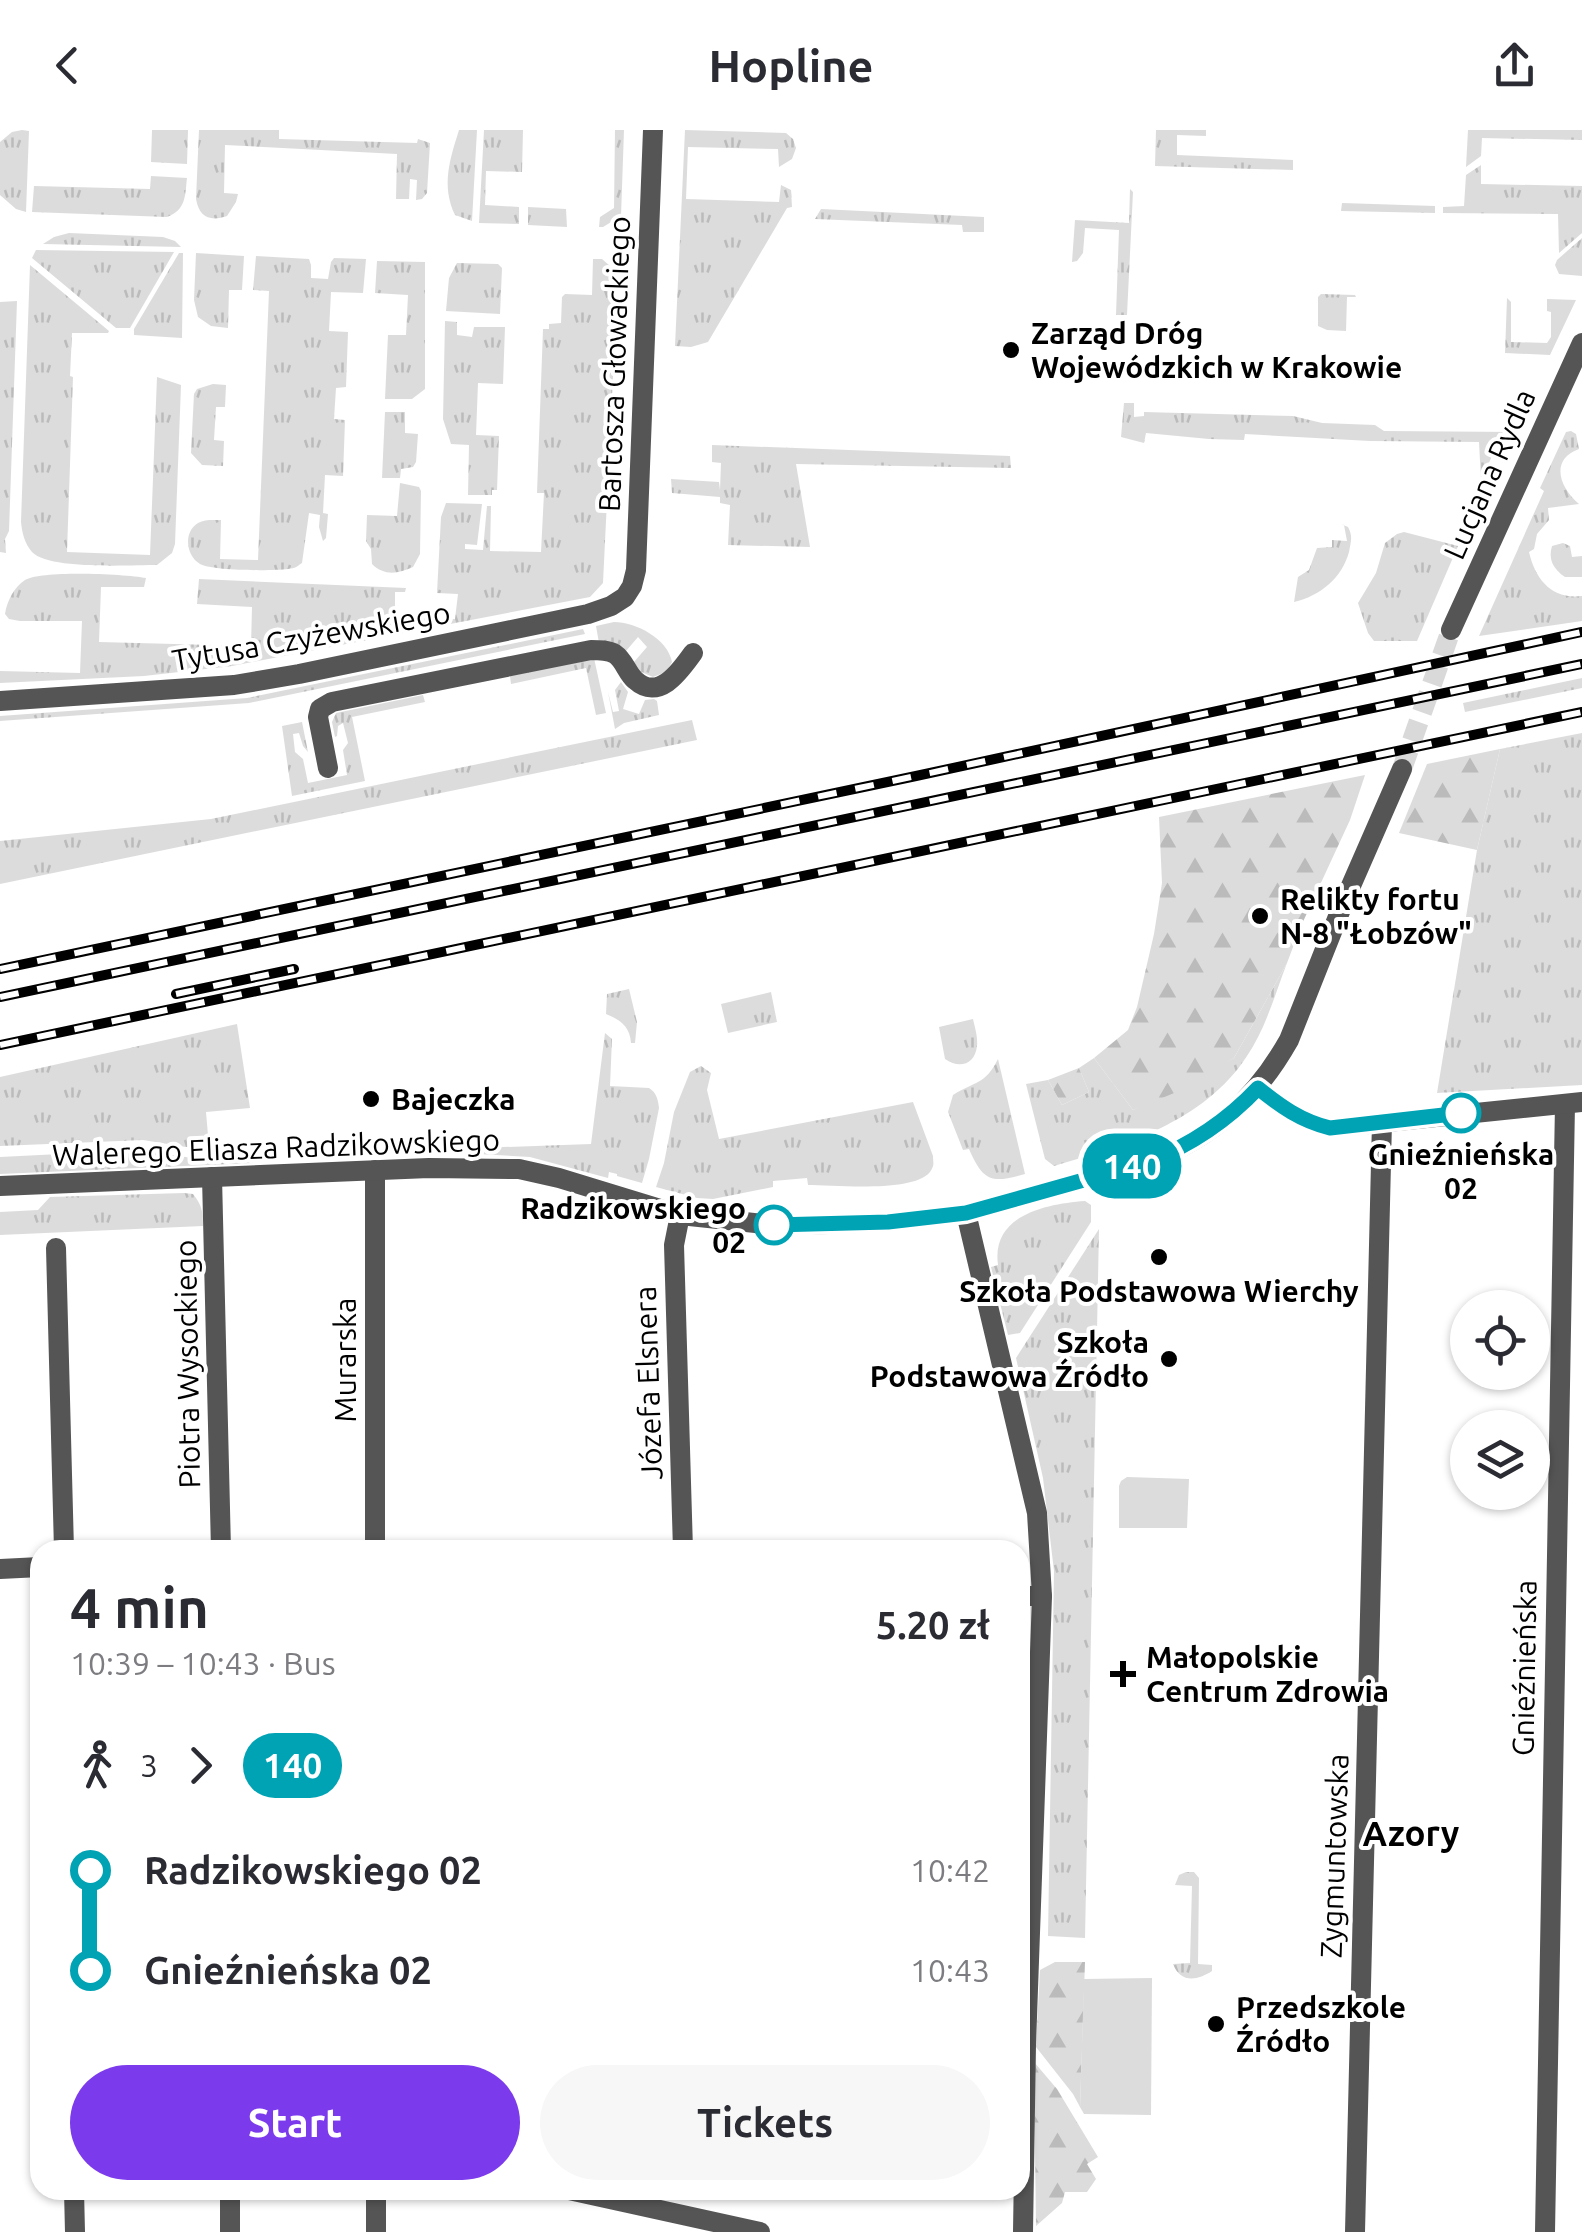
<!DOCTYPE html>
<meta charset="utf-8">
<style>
:root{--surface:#fff;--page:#f7f7f7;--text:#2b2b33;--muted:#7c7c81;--accent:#7c3aed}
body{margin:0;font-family:Ubuntu,sans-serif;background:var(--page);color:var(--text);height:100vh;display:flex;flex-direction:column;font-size:38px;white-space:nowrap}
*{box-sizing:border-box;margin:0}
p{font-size:32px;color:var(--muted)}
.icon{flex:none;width:55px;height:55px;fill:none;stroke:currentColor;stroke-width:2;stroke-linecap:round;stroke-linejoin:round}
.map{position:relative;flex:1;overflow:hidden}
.drawer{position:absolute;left:30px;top:1410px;width:1000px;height:660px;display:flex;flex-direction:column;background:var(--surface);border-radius:30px;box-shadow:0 2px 8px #0004}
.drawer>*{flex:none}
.badge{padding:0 20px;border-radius:32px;font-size:35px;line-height:65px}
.tools{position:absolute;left:1450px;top:1160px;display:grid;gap:20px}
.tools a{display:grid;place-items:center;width:100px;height:100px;border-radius:50%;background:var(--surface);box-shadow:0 2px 8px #0004;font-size:50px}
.map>.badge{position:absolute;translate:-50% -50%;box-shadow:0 0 0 5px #fff}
.legs{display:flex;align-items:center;gap:15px;height:110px;padding:0 40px;font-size:32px}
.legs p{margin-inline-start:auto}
.head{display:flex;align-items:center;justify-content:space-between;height:170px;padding:0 40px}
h1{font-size:55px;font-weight:600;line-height:75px}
.primary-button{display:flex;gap:20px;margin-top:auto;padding:20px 40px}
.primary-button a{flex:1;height:115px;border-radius:60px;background:var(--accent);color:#fff;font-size:40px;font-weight:600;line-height:115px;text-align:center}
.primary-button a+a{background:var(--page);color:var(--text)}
ul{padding:0 40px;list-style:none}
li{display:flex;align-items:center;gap:35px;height:100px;font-size:38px}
li i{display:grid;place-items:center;width:15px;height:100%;margin:0 12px;background:currentColor}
li i::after{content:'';width:25px;height:25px;margin:-12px;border:8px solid;border-radius:50%;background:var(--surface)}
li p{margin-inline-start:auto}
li:first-child i{background:linear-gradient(#0000 50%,currentColor 0)}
li:last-child i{background:linear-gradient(currentColor 50%,#0000 0)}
header{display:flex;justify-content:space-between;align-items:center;height:130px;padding:0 40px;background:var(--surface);font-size:45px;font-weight:600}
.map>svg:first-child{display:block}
.grass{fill:url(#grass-tufts)}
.forest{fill:url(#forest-firs)}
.green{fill:#dcdcdc}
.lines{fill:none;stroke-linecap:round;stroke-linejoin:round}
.tertiary-tunnel{stroke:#d9d9d9;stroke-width:20;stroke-dasharray:20 10;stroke-linecap:butt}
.minor{stroke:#555;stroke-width:20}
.tertiary{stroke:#555;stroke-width:20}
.rail-casing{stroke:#000;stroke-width:10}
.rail{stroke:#fff;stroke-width:6;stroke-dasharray:19;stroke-linecap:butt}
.line-1-casing{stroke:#fff;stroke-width:22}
.line-1{stroke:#00a3b4;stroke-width:15}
.poi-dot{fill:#000;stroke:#fff;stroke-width:4}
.stop-1-dot{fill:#fff;stroke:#00a3b4;stroke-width:5}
.labels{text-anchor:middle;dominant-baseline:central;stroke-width:8;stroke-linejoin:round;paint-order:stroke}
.poi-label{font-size:30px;font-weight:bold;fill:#000;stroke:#fff;text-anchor:start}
.street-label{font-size:30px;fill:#000;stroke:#fff}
.stop-label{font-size:30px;font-weight:bold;fill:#000;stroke:#fff}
.quarter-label{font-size:35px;font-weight:bold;fill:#000;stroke:#fff}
</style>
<header><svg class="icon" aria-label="back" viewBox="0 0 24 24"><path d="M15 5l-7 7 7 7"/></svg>Hopline<svg class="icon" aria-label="share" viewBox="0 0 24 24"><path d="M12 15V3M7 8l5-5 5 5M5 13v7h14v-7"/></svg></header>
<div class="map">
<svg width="1582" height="2102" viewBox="0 0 1582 2102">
<defs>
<pattern id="grass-tufts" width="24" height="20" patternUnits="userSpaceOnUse" patternTransform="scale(2.5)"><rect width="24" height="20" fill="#dcdcdc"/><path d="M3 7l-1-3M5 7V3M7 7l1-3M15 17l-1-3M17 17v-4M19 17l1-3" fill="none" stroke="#bbb"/></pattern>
<pattern id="forest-firs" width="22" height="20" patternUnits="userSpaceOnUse" patternTransform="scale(2.5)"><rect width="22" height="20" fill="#dcdcdc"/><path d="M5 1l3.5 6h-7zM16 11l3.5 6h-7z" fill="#bbb"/></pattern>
</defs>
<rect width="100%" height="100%" fill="#fff"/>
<!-- grass -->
<g class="grass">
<path d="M 22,0 L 29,1 L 26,82 L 16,79 L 0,65 L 0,12 L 12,2 Z"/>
<path d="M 152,0 L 188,0 L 187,34 L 151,32 Z"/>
<path d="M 199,0 L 279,0 L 279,9 L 417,13 L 418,9 L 430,13 L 427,63 L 422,69 L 416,70 L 417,50 L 410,49 L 409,69 L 396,69 L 397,24 L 225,15 L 224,63 L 238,64 L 236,72 L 227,86 C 210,92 199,87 196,69 Z"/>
<path d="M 459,0 L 477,0 L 472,91 L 455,85 C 441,55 450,29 459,0 Z"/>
<path d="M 484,0 L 523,0 L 522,42 L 486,41 L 485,75 L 519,77 L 519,94 L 479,93 Z"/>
<path d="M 615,0 L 624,0 L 621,86 L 603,97 L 599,97 L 600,87 L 614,78 Z"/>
<path d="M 685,0 L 786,3 L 793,9 L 796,18 L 792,29 L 779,37 L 778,19 L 688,17 L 686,69 L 779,72 L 781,55 L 791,60 L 792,77 L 787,78 L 708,212 L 691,217 L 675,216 Z"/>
<path d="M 1156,0 L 1206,0 L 1206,6 L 1177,5 L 1177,25 L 1293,30 L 1293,40 L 1155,36 Z"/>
<path d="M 1468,0 L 1582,0 L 1582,10 L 1482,8 L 1481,26 L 1466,37 Z"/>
<path d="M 1481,35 L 1481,54 L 1582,56 L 1582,103 L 1559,123 L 1558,84 L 1443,83 L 1443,77 L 1464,76 L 1466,45 Z"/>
<path d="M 151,46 L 187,48 C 185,66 186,80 167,87 L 32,82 L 34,56 L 150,59 Z"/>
<path d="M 1130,59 L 1133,62 L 1127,185 L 1116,185 L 1119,100 L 1085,98 L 1083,123 L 1077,131 L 1072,132 L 1075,90 L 1129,93 Z"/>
<path d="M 1342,73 L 1435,76 L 1435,83 L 1341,81 Z"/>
<path d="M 528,77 L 566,79 L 567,97 L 528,95 Z"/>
<path d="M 821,79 L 984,87 L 984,102 L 963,102 L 962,95 L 815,89 Z"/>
<path d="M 69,103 L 163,107 L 175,111 L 181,117 L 43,114 L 54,107 Z"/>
<path d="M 1582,108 L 1582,146 L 1559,144 L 1555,135 L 1557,130 Z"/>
<path d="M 36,120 L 174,122 L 130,198 L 116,198 L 32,128 Z"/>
<path d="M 179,123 L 183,123 L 182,208 L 134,205 L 134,199 Z"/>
<path d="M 196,123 L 244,126 L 242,160 L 229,160 L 228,198 L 211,196 L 198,187 L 194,170 Z"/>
<path d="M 256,126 L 309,129 L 311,135 L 311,148 L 328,149 L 331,132 L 334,128 L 366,129 L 363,163 L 331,162 L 329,201 L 348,202 L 346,257 L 336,258 L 334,289 L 345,290 L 343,346 L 325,345 L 323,383 L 328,384 L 326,408 L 323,411 L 319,397 L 320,385 L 309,383 L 302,433 C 296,437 296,438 288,439 C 272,441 213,441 200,434 C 186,426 183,402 198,393 C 205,389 213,390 221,390 L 220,429 L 258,430 L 269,161 L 253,160 Z"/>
<path d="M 593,129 L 602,129 L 618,143 L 603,453 L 590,467 L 232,536 L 144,546 L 0,553 L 0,541 L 80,543 L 82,491 L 20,491 L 9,489 L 5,484 C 7,471 14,457 25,450 C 42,440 125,444 146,448 L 144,457 L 101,457 L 99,512 L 251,516 L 252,477 L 197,474 L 199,449 L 406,458 L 405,462 L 395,462 L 395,488 L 455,489 L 458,464 L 437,463 L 441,387 L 446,373 L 482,374 L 477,415 L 465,414 L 465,419 L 483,420 L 487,376 L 491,376 L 490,421 L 541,422 L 544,363 L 537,363 L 543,199 L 549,199 L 549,194 L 561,193 L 562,167 L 565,164 L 592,165 Z"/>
<path d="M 377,131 L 425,132 L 425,259 L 412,269 L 385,269 L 388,205 L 406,205 L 408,165 L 375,163 Z"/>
<path d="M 457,133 L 498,134 L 502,138 L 500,184 L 446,181 L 449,148 Z"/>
<path d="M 30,135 L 109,201 L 108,203 L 72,203 L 70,246 L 73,247 L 67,422 L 150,425 L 157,247 L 181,255 L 175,414 L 172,423 L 157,435 C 130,435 49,440 32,422 C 25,414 22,403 21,392 Z"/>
<path d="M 1321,164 L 1355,165 L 1356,167 L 1347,167 L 1346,201 L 1327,200 L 1318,196 L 1318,167 Z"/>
<path d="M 1507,168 L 1511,172 L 1511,212 L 1547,213 L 1551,207 L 1551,182 L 1547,181 L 1547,169 L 1576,170 L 1550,225 L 1505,223 Z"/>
<path d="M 17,171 L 9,401 L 5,409 L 6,423 L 0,422 L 0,172 Z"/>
<path d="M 445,191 L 457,192 L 457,205 L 472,207 L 474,197 L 505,197 L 503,254 L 478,253 L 476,305 L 499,306 L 497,360 L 492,360 L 492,365 L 468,365 L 469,315 L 451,314 L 443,289 Z"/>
<path d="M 213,254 L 226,255 L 225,277 L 216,277 L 214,310 L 224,311 L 223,336 L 202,335 L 191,323 L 194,264 L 197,259 Z"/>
<path d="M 1124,273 L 1134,273 L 1134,287 L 1144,286 L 1144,282 L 1293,286 L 1322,293 L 1375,295 L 1384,301 L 1515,302 L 1512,309 L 1499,311 L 1481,350 L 1479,312 L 1370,311 L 1245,304 L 1244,310 L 1209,309 L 1146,303 L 1144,313 L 1121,307 Z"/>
<path d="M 385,282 L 405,282 L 405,303 L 418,304 L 416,332 L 413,337 L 401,339 L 400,348 L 382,348 Z"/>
<path d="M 1571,301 L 1576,304 L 1579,319 C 1549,330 1560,358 1579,374 L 1548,378 L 1549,390 L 1537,404 L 1534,419 L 1529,422 C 1535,449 1552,470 1582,466 L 1582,491 L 1479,506 L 1544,361 L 1540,358 L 1566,302 Z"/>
<path d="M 712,315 L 1010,326 L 1011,338 L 796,334 L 810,417 L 728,415 L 730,375 L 720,373 L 720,367 L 672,363 L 671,349 L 719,352 L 720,360 L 721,333 L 712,332 Z"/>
<path d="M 400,353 L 419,357 L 421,361 L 420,424 L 413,437 C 398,444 384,446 372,434 L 371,419 L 366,411 L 367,385 L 397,386 Z"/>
<path d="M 1341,394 L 1348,397 C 1353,406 1351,411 1349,422 C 1342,448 1320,466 1294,472 L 1298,447 L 1309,440 L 1317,418 L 1332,417 L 1332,410 L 1347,411 L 1344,395 Z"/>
<path d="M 1404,402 L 1458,416 L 1417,511 L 1374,511 L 1368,503 L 1358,473 L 1376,443 L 1385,413 L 1397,404 Z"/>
<path d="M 1563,413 L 1570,416 L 1572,427 L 1582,426 L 1582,447 L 1565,447 C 1553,439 1548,429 1552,416 Z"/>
<path d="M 614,492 C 636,492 668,509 672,532 L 666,542 L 653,547 L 641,542 L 634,532 L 647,517 L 638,507 L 626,521 L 599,513 L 596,496 Z"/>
<path d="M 583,499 L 585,504 L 249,573 L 0,591 L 0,586 L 247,568 Z"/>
<path d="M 594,528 L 606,583 L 596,585 L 586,538 L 511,554 L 510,546 Z"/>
<path d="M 1582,548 L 1582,558 L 1465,582 L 1463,573 Z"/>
<path d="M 621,552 L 628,562 L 623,579 L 639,584 L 645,570 L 654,569 L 657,571 L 659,585 L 624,593 L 615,599 L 608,562 L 613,582 L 619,581 L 615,560 Z"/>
<path d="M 423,565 L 425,572 L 352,587 L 365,651 L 292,666 L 282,596 L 302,592 L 308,622 L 303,616 L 299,603 L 293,604 L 295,622 L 303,629 L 308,653 L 347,645 L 343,620 L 348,613 L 343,593 L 338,596 L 337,606 L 335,607 L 332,592 L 336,583 Z"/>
<path d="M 692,590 L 697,610 L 0,754 L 0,711 L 211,689 Z"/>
<path d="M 1582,603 L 1582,955 L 1437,963 L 1477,720 L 1500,619 Z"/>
<path d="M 1287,833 C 1275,864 1266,898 1247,926 C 1204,992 1125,1015 1054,1036 L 1045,1029 L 1026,954 L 1048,950 L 1062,975 L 1089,962 L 1079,938 L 1094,928 L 1133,980 L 1234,928 Z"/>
<path d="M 629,859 L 637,892 L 635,913 L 631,913 C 630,897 621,890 606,884 L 607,864 Z"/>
<path d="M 771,862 L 777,892 L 728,903 L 721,874 Z"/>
<path d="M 973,889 C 975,898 978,907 977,916 C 975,935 959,939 945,929 L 939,897 Z"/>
<path d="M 237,894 L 250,978 L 206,982 L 209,1017 L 186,1017 L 143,1010 L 0,1016 L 0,947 Z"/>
<path d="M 605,903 L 612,909 L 610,956 L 649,958 C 657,963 658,970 659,978 L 649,1029 L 642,1053 L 617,1046 L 617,1044 L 609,1042 L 608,1048 L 530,1027 L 459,1023 L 448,1019 L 591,1014 Z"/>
<path d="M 998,929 L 1025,1044 C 991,1054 983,1051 969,1019 L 963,1020 L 948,982 L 953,965 C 975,951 985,955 998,929 Z"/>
<path d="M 701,936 L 711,943 L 707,960 L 719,1009 L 913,972 L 933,1026 C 933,1033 935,1035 930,1042 C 913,1063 835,1055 808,1055 L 807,1048 L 773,1051 L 773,1057 L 713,1069 L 697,1068 L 656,1057 L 664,1033 L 674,982 L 690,942 Z"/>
<path d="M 140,1020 L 192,1028 L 255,1026 L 253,1033 L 0,1044 L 0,1027 Z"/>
<path d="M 184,1063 L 193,1064 C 202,1075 203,1082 203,1096 L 0,1105 L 0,1082 L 38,1080 L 50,1067 Z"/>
<path d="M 1085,1071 L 1091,1075 L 1091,1092 L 1020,1203 L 1008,1205 L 991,1137 L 998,1135 C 991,1085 1046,1074 1085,1071 Z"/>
<path d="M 1099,1099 L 1085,1808 L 1048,1806 L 1054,1441 L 1043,1348 L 1016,1228 Z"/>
<path d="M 1186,1742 L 1194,1742 L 1199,1748 L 1198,1834 L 1212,1835 L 1212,1841 C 1197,1851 1180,1853 1173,1834 L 1190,1833 L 1192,1756 L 1175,1755 L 1179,1745 Z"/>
</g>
<!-- forest -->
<g class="forest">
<path d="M 1500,619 L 1477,720 L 1399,703 L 1427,634 Z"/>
<path d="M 1365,645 L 1350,690 L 1301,796 L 1287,833 L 1234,928 L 1179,961 L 1133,980 L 1094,928 L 1128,900 L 1137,877 L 1154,804 L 1162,753 L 1159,687 Z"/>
<path d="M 1079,938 L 1089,962 L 1062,975 L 1048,950 Z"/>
<path d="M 1055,1832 L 1085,1832 L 1080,1977 L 1073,1964 L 1036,1917 L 1040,1840 Z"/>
<path d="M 1034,1932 L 1057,1959 L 1098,2027 L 1087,2034 L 1096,2049 L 1087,2062 L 1065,2062 L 1062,2073 L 1036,2096 Z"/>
</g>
<!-- green -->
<g class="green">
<path d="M 1127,1347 L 1189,1349 L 1187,1398 L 1119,1398 L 1119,1356 L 1121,1351 Z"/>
<path d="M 1152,1848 L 1151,1985 L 1084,1984 L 1080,1977 L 1084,1849 Z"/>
</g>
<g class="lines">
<!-- tertiary-tunnel -->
<path class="tertiary-tunnel" d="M 1402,639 L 1451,500"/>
<!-- minor -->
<g class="minor">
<path d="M 328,638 L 318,587 L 320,579 L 332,572 L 591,520 C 599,520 608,520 615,524 C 624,530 627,543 635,550 C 659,572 680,541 693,523"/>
<path d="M 375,1040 L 375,1420"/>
<path d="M 212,1047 L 221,1420"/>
<path d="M 680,1085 L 674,1115 L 683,1420"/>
<path d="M 56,1118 L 64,1420"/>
<path d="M 0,1439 L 40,1437"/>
<path d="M 1020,1466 L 1042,1466"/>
<path d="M 74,2060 L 75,2102"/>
<path d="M 230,2060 L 230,2102"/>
<path d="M 376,2060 L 376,2102"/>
<path d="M 569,2060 L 760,2102"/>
<path d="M 1355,2102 L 1382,992"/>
<path d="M 1545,2102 L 1565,974"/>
</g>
<!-- tertiary -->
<g class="tertiary">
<path d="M 1451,500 L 1582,213"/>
<path d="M 0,571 L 234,555 L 299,544 L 588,484 L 611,476 L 625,467 L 632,456 L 636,440 L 653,0"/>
<path d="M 1258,958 C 1280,976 1301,991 1330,998 L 1582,972"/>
<path d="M 0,1056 L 429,1038 L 519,1039 L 559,1048 L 680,1085 L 773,1095 L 798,1095 L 888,1092 L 966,1083 L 1148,1032 C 1213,1007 1255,970 1289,910 L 1343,774 L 1402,639"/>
<path d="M 966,1083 L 1037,1383 L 1042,1466 L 1026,1915 L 1023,2102"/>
</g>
<!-- rail casing -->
<g class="rail-casing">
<g id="rail">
<path d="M 0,839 L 916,646 L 1582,502"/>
<path d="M 176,864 L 294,839"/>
<path d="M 0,867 L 1582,534"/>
<path d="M 0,915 L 1582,582"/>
</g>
</g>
<!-- rail -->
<use href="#rail" class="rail"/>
</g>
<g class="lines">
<!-- line-1 casing -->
<g class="line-1-casing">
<path id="line-1" d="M 774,1095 L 888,1092 L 966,1083 L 1148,1032 C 1191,1015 1226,992 1258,958 C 1280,976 1301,991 1330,998 L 1461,983"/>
</g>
<!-- line-1 -->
<use href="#line-1" class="line-1"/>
</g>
<!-- markers -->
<g class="poi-dot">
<circle cx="1011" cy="220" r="10"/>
<circle cx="1260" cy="786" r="10"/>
<circle cx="371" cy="969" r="10"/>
<circle cx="1159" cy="1127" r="10"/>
<circle cx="1169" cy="1229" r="10"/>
<path d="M1118 1529h10v10h10v10h-10v10h-10v-10h-10v-10h10z"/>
<circle cx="1216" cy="1894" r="10"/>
</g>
<g class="stop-1-dot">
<circle cx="1461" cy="983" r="18"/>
<circle cx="774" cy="1095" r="18"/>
</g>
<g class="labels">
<!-- poi labels -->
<g class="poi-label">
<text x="1031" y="203">Zarząd Dróg<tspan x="1031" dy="34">Wojewódzkich w Krakowie</tspan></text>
<text x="1280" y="769">Relikty fortu<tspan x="1280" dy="34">N-8 "Łobzów"</tspan></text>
<text x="391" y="969">Bajeczka</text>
<text x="1159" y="1161" text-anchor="middle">Szkoła Podstawowa Wierchy</text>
<text x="1149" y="1212" text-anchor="end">Szkoła<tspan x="1149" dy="34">Podstawowa Źródło</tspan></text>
<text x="1146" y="1527">Małopolskie<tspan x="1146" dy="34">Centrum Zdrowia</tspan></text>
<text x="1236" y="1877">Przedszkole<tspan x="1236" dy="34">Źródło</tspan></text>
</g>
<!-- street labels -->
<g class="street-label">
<text transform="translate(614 234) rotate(-88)">Bartosza Głowackiego</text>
<text transform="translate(1489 344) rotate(-66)">Lucjana Rydla</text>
<text transform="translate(311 506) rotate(-10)">Tytusa Czyżewskiego</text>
<text transform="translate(276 1017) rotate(-2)">Walerego Eliasza Radzikowskiego</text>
<text transform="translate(345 1230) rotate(-90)">Murarska</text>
<text transform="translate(187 1234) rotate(-91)">Piotra Wysockiego</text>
<text transform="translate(648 1253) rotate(-92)">Józefa Elsnera</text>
<text transform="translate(1524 1538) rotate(-89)">Gnieźnieńska</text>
<text transform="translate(1334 1726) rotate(-88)">Zygmuntowska</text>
</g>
<!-- stop labels -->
<g class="stop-label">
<text x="1461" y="1024">Gnieźnieńska<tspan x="1461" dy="34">02</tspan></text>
<text x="746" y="1078" text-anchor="end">Radzikowskiego<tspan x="746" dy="34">02</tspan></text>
</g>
<!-- quarter labels -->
<g class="quarter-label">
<text x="1411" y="1703">Azory</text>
</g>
</g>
</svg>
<div class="tools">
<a><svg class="icon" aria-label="locate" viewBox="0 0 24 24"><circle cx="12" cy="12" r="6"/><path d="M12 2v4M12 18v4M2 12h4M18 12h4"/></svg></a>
<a><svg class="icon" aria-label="layers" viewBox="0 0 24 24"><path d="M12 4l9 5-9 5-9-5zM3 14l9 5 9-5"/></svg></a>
</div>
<b class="badge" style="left:1132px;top:1036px;background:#00a3b4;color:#fff">140</b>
<section class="drawer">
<div class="head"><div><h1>4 min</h1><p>10:39 – 10:43 · Bus</p></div><b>5.20 zł</b></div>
<div class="legs"><svg class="icon" aria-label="walk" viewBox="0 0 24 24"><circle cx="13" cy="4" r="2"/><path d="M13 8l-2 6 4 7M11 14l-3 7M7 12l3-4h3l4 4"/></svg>3<svg class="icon" aria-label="forward" viewBox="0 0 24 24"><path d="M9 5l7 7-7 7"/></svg><b class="badge" style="background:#00a3b4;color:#fff">140</b></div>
<ul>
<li><i style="color:#00a3b4"></i><b>Radzikowskiego 02</b><p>10:42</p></li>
<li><i style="color:#00a3b4"></i><b>Gnieźnieńska 02</b><p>10:43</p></li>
</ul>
<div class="primary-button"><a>Start</a><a>Tickets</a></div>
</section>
</div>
